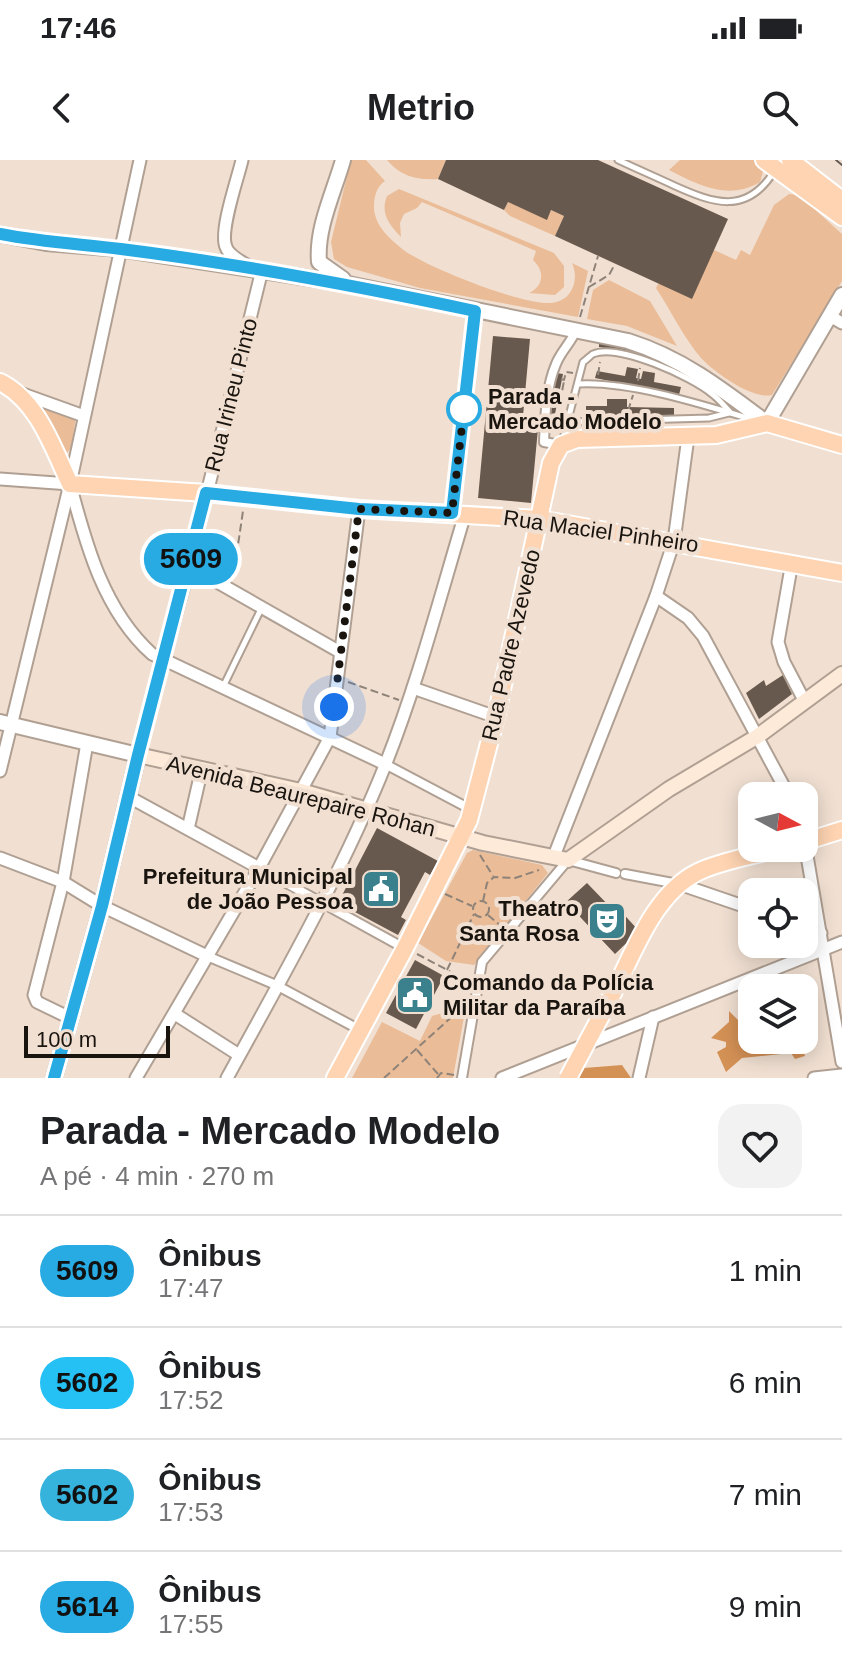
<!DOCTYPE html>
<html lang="pt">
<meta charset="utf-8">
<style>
:root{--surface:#fff;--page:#f2f2f2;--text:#202124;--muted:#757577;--line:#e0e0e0}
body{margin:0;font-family:Helvetica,sans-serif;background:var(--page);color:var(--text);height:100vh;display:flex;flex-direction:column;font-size:30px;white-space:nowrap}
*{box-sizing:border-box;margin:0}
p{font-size:26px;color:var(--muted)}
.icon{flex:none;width:44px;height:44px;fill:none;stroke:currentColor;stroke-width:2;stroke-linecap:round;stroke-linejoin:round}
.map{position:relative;height:918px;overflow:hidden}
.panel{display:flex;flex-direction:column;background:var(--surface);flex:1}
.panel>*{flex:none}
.badge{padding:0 16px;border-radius:26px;font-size:28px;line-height:52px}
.needle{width:52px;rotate:97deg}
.buttons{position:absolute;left:738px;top:622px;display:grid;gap:16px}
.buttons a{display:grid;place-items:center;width:80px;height:80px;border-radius:16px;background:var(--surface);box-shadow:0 4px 20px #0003;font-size:40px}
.scale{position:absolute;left:24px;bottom:20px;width:146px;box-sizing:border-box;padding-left:8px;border:4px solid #1a140f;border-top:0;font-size:22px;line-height:28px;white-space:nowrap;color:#1a140f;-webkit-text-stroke:6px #f1e0d2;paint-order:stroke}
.you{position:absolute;width:40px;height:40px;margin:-20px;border:6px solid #fff;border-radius:50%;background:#1a73e8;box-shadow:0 0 0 12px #1a73e833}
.map>.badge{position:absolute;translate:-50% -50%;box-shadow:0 0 0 4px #fff}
.round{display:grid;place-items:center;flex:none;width:84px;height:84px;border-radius:24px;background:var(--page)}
.head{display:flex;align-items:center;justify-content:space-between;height:136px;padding:0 40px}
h1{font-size:38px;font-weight:700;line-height:60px}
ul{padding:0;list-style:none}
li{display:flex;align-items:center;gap:24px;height:112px;padding:0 40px;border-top:2px solid var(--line)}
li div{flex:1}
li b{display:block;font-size:30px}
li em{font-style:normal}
li .badge{min-width:88px;font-weight:700;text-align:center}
.status{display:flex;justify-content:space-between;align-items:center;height:56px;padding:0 40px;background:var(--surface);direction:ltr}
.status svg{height:22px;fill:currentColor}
header{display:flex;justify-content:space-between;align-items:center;height:104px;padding:0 40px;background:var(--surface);font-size:36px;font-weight:700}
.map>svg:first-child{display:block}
.green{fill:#eabc97}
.forest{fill:#d49155}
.building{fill:#68594e}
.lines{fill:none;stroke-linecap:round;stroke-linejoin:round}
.service-casing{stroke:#b0a093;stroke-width:9}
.pedestrian-casing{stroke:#b0a093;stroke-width:12}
.minor-casing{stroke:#b0a093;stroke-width:15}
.tertiary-casing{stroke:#b0a093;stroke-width:18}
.secondary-casing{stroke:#b0a093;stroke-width:18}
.primary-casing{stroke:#fff;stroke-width:20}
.path{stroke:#8f8379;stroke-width:2;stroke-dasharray:8 4;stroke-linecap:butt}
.service{stroke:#fff;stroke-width:5}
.pedestrian{stroke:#fff;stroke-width:8}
.minor{stroke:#fff;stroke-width:11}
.tertiary{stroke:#fff;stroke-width:14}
.secondary{stroke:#feead8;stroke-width:14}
.primary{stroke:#fed4b2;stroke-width:16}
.tram{stroke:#655b53;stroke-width:2}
.primary-bridge-casing{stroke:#fff;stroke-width:20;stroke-linecap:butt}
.primary-bridge{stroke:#fed4b2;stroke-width:16}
.line-casing{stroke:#fff;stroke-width:18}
.line{stroke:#28aae2;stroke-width:12}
.walk{stroke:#1a140f;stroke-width:8;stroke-dasharray:0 14.4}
.stop-dot{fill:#fff;stroke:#28aae2;stroke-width:4}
.labels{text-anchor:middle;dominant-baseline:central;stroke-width:8;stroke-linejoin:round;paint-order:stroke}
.street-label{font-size:22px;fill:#1a140f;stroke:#f1e0d2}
.stop-label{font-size:22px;font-weight:bold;fill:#1a140f;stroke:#f1e0d2;text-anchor:start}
.poi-label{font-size:22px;font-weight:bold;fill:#1a140f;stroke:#f1e0d2;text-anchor:end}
</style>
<div class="status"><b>17:46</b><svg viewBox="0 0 49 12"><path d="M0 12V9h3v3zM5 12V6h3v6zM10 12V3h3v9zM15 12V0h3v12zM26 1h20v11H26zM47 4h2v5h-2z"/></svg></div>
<header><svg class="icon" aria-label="back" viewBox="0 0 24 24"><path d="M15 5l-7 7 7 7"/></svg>Metrio<svg class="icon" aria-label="search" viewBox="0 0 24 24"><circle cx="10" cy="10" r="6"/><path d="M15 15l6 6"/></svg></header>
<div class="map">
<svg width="842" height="918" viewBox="0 0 842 918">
<rect width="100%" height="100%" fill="#f1e0d2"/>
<!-- green -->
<g class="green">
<path d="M 351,0 L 366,0 L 385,21 C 376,27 374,37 374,48 C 375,67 391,80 405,91 C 429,108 522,145 550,143 C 571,142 580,121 572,103 L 588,111 L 578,157 L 420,128 L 347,107 L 334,99 L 331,82 Z"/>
<path d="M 387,0 L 446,0 L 438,19 C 416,20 402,17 387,0 Z"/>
<path d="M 680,0 L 754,0 L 764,8 L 760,22 C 728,41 698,25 669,10 Z"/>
<path d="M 399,29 L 554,93 L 564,106 L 564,127 L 555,135 L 529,133 C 544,126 545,111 533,100 L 536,91 L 422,42 L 417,48 L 404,54 L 400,63 L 401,77 C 389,65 380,53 387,36 Z"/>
<path d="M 789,34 L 799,35 L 842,74 L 842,121 L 772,235 C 753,240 715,213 701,198 C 684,178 671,151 656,128 L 658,124 L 714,90 L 736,100 L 741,90 L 750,95 L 774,45 Z"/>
<path d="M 508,42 L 547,59 L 551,50 L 564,56 L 555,76 L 510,56 L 504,50 Z"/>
<path d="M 609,120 L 650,141 L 677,186 L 627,166 L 587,159 L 593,130 Z"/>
<path d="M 38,243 L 76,256 L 71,288 L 67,293 L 63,292 L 39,249 Z"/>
<path d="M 473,690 L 542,705 L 548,713 L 474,805 L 446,801 L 418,783 L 467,693 Z"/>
<path d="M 466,846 L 453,918 L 352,918 L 382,862 L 420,881 L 432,856 Z"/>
</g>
<!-- forest -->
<g class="forest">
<path d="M 729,851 L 739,861 L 752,855 L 752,880 L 800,880 L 805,896 L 795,899 L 791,893 L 742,898 L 726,912 L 717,892 L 726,887 L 726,882 L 711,878 L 729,862 Z"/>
<path d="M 622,905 L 631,918 L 579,918 L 584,908 Z"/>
</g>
<!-- building -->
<g class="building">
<path d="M 446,0 L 598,0 L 728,59 L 692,139 L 555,76 L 564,56 L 551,50 L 547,60 L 508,42 L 504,50 L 438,19 Z"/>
<path d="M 493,176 L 530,179 L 523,256 L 539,258 L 531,343 L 478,338 Z"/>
<path d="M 599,180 L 655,191 L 651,196 L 599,187 Z"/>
<path d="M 627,207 L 638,209 L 636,218 L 641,219 L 643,211 L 655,213 L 654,222 L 681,227 L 679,235 L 595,218 L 597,211 L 625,216 Z"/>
<path d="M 556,213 L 563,214 L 555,254 L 549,253 Z"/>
<path d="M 607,239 L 627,239 L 627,247 L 674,248 L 674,257 L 586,256 L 586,246 L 607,246 Z"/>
<path d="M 783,515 L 792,534 L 759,559 L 746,533 L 764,520 L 766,526 Z"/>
<path d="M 377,668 L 438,701 L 430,715 L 425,712 L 401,757 L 406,760 L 398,775 L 338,743 Z"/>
<path d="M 587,723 L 614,751 L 618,748 L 639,771 L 615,794 L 566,742 Z"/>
<path d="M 415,800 L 444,816 L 416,869 L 386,853 Z"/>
</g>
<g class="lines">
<!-- service casing -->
<g class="service-casing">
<g id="service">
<path d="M 618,0 C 637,9 656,17 675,26 C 713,43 746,55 773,13"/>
<path d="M 578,224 C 629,221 704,245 754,260"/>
<path d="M 568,262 L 709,258 L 729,253"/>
<path d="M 563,279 L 583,202 C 585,201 591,195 593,194 C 618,183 692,217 712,234 C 719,239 724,246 730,252"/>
<path d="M 223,527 L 262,447"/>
</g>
</g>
<!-- pedestrian casing -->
<g class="pedestrian-casing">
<g id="pedestrian">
<path d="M 561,285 L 544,282 C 545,257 546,227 556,204 C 561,191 571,183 576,170"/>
<path d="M 385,604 L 472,650"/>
<path d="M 259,708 L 404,788"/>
<path d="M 625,714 L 678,724"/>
<path d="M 207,796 L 276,825 L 360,870"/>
<path d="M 462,918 L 482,802 L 568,700 L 616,713"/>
</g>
</g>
<!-- minor casing -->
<g class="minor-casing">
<g id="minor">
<path d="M 242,0 C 238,18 219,71 226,87 C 229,96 242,102 250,107"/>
<path d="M 830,156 L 842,163"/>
<path d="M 20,233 L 84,256"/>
<path d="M 0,319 L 70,324 C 86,385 104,451 152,494 L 385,604"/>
<path d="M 452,353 L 475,151"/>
<path d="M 792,402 L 778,482 L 784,502 L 805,542"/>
<path d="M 189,406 L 340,492"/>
<path d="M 656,436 L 688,458 L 703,476 L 789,636"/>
<path d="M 413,528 L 496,557"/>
<path d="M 138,595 L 189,406 L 262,110"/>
<path d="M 0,611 L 70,324 L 140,0"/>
<path d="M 129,637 L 259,708"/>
<path d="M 188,669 L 202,608"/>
<path d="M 804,678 L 842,902"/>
<path d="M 554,696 L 656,436 L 674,381 L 688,277"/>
<path d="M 0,698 L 63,722 L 102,746 L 207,796"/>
<path d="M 679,724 L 752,749"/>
<path d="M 804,767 L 821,773"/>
<path d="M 175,854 L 239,895"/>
<path d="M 70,858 L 37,842 L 34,835 L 63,722 L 87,583"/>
<path d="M 136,918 L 259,708 L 330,577 L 359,349"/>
<path d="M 227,918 C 282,818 344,709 386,603 C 418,522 440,437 465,354"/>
<path d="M 502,918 L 842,782"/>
<path d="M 639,918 L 653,857"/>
<path d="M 814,918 L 842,915"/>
</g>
</g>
<!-- tertiary casing -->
<g class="tertiary-casing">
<g id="tertiary">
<path d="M 343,0 C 334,32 316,68 319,102 L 343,119"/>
<path d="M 0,74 L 46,83 L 120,89 L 353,125 L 628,181 C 682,198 722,229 767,263 L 842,135"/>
<path d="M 0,562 L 138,595"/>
</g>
</g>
<!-- secondary casing -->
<g class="secondary-casing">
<path id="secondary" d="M 54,918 L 102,746 L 138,595 L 301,631 L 483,683 L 568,700 L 669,629 L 758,576 L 842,514"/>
</g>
<!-- primary casing -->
<g class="primary-casing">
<g id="primary">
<path d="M 764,0 L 842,57"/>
<path d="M 790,0 L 842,40"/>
<path d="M 0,222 C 38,241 53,288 70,324 L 206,333 L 359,349 L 539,359 L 842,413"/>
<path d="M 804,682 L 842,670"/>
<path d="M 611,837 C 633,795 653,734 698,712 C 723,700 754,696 781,688"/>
<path d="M 335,918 L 405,788 L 469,660 L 496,557 L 551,303 L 561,285 L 577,279 L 716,275 L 767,263 L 842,285"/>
</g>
</g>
<!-- path -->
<g class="path">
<path d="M 589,127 L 609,115 L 615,104"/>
<path d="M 580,157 L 598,96"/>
<path d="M 598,215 L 600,202"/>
<path d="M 561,219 L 564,220 L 566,212 L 573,213"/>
<path d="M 638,221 L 640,208"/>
<path d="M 560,242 L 564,221"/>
<path d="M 628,251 L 633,235"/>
<path d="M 233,419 L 243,351"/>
<path d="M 348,522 L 399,540"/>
<path d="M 480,695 L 493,716"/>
<path d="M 445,734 L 472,746"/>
<circle cx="481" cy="749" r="8"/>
<path d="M 483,741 L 487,723 L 494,717 L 515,718 L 539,710"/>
<path d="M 488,755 L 501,766"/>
<path d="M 417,794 L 468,821"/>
<path d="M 447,810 L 474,754"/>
<path d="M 417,890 L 438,914"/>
<path d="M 384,918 L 466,844"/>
<path d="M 437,918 L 441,913 L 454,915"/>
</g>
<!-- service -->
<use href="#service" class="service"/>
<!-- pedestrian -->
<use href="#pedestrian" class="pedestrian"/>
<!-- minor -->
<use href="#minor" class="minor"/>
<!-- tertiary -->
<use href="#tertiary" class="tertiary"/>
<!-- secondary -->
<use href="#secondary" class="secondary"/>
<!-- primary -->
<use href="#primary" class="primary"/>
<!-- tram -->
<path class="tram" d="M 836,0 L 842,5"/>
<!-- primary-bridge casing -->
<g class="primary-bridge-casing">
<path id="primary-bridge" d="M 568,918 L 611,837"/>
</g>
<!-- primary-bridge -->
<use href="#primary-bridge" class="primary-bridge"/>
</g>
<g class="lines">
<!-- line casing -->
<g class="line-casing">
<path id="line" d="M 0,74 C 40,82 80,84 121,89 C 240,104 358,126 475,151 L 452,353 L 359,349 L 206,333 L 138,595 L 102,746 L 54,918"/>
</g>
<!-- line -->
<use href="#line" class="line"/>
<!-- walk -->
<path class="walk" d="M 334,547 L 359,349 L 452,353 L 464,249"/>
</g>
<!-- icons -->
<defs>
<g id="civic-square" transform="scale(2)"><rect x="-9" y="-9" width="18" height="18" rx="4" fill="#3b818d" stroke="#f1e0d2"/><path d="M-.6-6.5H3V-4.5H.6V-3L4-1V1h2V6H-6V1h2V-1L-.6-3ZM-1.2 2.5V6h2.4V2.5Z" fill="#fff"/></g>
<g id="theatre-square" transform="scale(2)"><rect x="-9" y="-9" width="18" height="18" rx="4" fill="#3b818d" stroke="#f1e0d2"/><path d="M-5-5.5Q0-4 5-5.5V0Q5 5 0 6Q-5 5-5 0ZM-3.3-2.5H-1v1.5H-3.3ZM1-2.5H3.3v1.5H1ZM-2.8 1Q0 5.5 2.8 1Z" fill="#fff"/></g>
</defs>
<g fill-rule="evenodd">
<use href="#civic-square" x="381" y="729"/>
<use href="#theatre-square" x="607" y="761"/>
<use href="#civic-square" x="415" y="835"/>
</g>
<!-- markers -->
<circle class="stop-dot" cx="464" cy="249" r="16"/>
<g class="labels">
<!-- street labels -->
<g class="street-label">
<text transform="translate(231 235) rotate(-76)">Rua Irineu Pinto</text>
<text transform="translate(601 371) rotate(8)">Rua Maciel Pinheiro</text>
<text transform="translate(511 485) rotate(-77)">Rua Padre Azevedo</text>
<text transform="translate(301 636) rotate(14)">Avenida Beaurepaire Rohan</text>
</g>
<!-- stop labels -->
<g class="stop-label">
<text x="488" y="236">Parada -<tspan x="488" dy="25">Mercado Modelo</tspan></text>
</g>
<!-- poi labels -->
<g class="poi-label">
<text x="353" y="716">Prefeitura Municipal<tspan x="353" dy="25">de João Pessoa</tspan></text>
<text x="579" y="748">Theatro<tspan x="579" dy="25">Santa Rosa</tspan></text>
<text x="443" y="822" text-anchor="start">Comando da Polícia<tspan x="443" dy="25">Militar da Paraíba</tspan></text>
</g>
</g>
</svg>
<div class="buttons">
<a><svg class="needle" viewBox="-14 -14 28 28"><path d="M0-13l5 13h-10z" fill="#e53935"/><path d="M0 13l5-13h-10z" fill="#757577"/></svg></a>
<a><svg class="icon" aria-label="locate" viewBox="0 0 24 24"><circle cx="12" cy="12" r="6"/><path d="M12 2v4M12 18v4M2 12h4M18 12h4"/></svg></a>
<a><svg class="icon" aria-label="layers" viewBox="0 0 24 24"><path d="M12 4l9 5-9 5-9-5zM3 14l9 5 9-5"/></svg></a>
</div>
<div class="scale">100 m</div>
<div class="you" style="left:334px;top:547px"></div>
<b class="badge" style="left:191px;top:399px;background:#28aae2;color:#111">5609</b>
</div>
<section class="panel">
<div class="head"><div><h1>Parada - Mercado Modelo</h1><p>A pé · 4 min · 270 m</p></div><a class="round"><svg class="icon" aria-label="heart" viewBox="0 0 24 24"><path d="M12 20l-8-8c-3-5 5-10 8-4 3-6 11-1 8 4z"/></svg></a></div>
<ul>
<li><span class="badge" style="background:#28aae2;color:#111">5609</span><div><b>Ônibus</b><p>17:47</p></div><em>1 min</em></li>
<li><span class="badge" style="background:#25c0f4;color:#111">5602</span><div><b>Ônibus</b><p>17:52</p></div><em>6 min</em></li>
<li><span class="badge" style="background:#36b3dd;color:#111">5602</span><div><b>Ônibus</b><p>17:53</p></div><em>7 min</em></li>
<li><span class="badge" style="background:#28aae2;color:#111">5614</span><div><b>Ônibus</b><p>17:55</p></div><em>9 min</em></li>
</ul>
</section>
